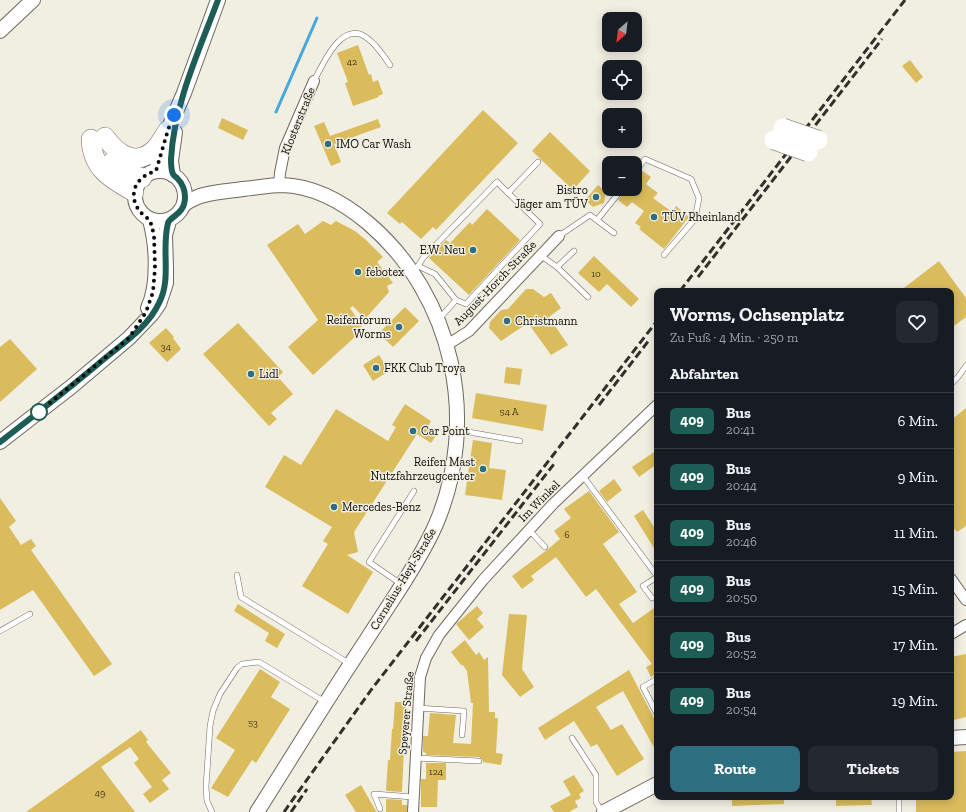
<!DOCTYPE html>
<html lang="de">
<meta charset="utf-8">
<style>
:root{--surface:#171b24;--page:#242831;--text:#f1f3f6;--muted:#9ea1a6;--line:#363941;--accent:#2d6f81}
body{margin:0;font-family:"Zilla Slab",serif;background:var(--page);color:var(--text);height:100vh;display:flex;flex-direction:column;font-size:15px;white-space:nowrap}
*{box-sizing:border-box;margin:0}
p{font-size:13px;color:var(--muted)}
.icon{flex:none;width:22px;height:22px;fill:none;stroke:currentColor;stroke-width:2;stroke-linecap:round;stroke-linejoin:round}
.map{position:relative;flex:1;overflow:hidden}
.details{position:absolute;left:654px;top:288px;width:300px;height:512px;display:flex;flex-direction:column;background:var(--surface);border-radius:8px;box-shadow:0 2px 10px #0003}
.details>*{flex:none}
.badge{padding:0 8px;border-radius:6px;font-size:14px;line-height:26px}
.needle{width:26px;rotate:208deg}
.fabs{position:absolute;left:602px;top:12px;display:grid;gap:8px}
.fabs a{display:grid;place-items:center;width:40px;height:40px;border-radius:8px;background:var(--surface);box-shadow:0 2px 10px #0003;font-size:20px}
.you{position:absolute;width:20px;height:20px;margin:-10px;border:3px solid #fff;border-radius:50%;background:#1a73e8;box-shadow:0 0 0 6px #1a73e833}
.map>.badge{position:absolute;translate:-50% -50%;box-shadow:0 0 0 2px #fff}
h2{padding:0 16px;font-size:15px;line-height:36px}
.round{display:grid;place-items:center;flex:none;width:42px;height:42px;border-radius:8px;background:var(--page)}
.headline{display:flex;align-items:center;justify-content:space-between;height:68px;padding:0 16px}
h1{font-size:19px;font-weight:700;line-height:30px}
.primary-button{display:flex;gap:8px;margin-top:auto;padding:8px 16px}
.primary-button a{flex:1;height:46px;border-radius:8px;background:var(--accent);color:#fff;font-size:16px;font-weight:700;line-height:46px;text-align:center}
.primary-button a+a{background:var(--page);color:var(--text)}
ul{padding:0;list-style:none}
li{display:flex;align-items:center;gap:12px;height:56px;padding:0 16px;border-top:1px solid var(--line)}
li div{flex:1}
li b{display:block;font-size:15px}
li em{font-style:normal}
li .badge{min-width:44px;font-weight:700;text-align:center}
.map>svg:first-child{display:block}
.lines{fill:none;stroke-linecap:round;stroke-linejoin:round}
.stream{stroke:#45a7dd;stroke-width:3}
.building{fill:#dbbc5d}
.lane-casing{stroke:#6d695f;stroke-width:6}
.street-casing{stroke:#6d695f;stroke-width:12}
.secondary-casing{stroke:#6d695f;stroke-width:16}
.highway-casing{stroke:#6d695f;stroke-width:20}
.lane{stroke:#fff;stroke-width:5}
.street{stroke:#fff;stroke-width:10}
.secondary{stroke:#fff;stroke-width:14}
.highway{stroke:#fff;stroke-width:19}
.rail{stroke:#31302b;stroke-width:3;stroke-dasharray:8 4;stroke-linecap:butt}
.highway-bridge-casing{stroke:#6d695f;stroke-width:20;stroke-linecap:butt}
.highway-bridge{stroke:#fff;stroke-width:19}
.line-casing{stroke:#fff;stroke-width:9}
.line{stroke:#1e5d55;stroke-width:6}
.walk{stroke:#0c0b08;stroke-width:4;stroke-dasharray:0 7.2}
.poi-dot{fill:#2d6f81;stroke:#f1eee2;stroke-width:1.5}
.stop-dot{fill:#fff;stroke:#1e5d55;stroke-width:2}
.labels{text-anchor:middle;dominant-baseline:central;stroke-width:3;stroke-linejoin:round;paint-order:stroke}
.number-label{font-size:10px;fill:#40371d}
.street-label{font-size:12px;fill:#0c0b08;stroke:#f1eee2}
.poi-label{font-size:12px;fill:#0c0b08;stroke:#f1eee2;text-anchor:start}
</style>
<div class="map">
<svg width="966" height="812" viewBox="0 0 966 812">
<rect width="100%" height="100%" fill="#f1eee2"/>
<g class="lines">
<!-- stream -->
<path class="stream" d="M 276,112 L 317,18"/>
</g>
<!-- building -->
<g class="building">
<path d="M 358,45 L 369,75 L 371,74 L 373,82 L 378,80 L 383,94 L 378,96 L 379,97 L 353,106 L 345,83 L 348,82 L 337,53 Z"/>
<path d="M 910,60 L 923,77 L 916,83 L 902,66 Z"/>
<path d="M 483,110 L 518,143 L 436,230 L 433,227 L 421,239 L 402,222 L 400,224 L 387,213 Z"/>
<path d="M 222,118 L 248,130 L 243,140 L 218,128 Z"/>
<path d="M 378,119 L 381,127 L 334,144 L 341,162 L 331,166 L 314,126 L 324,122 L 330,136 Z"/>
<path d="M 550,132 L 590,171 L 573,190 L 532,151 Z"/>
<path d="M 641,170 L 651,177 L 646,184 L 658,193 L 653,198 L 672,212 L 676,206 L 689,217 L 664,249 L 639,229 L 641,227 L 635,223 L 644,211 L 632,202 L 627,207 L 618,200 L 626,189 L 635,189 L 635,176 L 638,175 Z"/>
<path d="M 598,185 L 606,192 L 604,203 L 593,207 L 585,200 Z"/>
<path d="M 487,209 L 520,240 L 469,295 L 429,258 L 446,240 L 450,243 L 470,222 L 472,225 Z"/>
<path d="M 323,221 L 331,225 L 336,221 L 355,231 L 366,240 L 383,257 L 377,262 L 393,283 L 387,286 L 389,292 L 365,319 L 353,306 L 350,308 L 362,326 L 353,332 L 356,336 L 313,375 L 288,347 L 318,320 L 267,245 L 298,224 L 305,234 Z"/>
<path d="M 594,256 L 639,299 L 631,307 L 607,284 L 599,292 L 578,273 Z"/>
<path d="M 939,261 L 966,298 L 966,317 L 951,328 L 951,291 L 900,291 Z"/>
<path d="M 526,289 L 533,289 L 544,297 L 551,293 L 561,308 L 549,317 L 568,345 L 551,355 L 528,323 L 501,341 L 489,328 L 490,322 L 501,310 L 508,309 Z"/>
<path d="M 405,307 L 419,321 L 393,347 L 379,333 Z"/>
<path d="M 238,323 L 283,372 L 278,377 L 293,394 L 271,413 L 277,419 L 269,426 L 203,354 Z"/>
<path d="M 166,328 L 174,337 L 173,338 L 181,349 L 167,362 L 149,343 Z"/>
<path d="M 10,339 L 37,369 L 0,402 L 0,347 Z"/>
<path d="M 379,355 L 389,371 L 373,381 L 363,365 Z"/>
<path d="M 506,367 L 522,369 L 520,385 L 504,383 Z"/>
<path d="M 476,393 L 547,405 L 543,431 L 472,418 Z"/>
<path d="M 405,404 L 431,421 L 427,428 L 437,434 L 431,443 L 417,434 L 354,532 L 358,552 L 347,555 L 373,572 L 348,614 L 302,586 L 328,544 L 323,541 L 332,527 L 265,487 L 284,455 L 301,465 L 336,409 L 388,441 L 396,427 L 392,425 Z"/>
<path d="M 966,408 L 966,526 L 957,532 L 955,529 L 951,533 L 951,420 Z"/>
<path d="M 473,440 L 492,443 L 489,468 L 506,470 L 502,500 L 465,495 Z"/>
<path d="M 657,450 L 657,464 L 639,477 L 632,467 Z"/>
<path d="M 614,479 L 622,490 L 607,502 L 599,491 Z"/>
<path d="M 589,491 L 619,532 L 603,544 L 637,592 L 619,604 L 633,623 L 657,606 L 657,673 L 651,677 L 646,667 L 652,664 L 596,589 L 586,597 L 556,557 L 531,576 L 534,580 L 522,589 L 512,576 L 547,550 L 560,539 L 554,531 L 571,518 L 564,509 Z"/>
<path d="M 0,498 L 16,521 L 9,527 L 21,545 L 31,539 L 36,546 L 31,550 L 112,664 L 94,676 L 33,590 L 0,610 Z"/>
<path d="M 643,510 L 654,527 L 657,525 L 657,553 L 634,516 Z"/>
<path d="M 238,604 L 285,634 L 277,648 L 265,641 L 269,633 L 234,611 Z"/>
<path d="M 477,606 L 483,613 L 477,619 L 484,627 L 469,640 L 456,624 Z"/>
<path d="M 509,614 L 527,615 L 522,669 L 534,687 L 520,697 L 502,675 Z"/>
<path d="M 465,640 L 476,655 L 479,652 L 484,660 L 488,657 L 489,712 L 495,712 L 495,718 L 498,718 L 496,753 L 503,754 L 501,765 L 483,762 L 482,759 L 479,757 L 426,755 L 426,753 L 423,752 L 423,736 L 428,736 L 430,713 L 456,715 L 453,743 L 471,744 L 473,703 L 471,703 L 467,671 L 463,665 L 461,665 L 451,652 Z"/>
<path d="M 966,654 L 966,717 L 954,720 L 951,703 L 952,702 L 951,695 L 951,657 Z"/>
<path d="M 260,669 L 280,682 L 271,697 L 290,709 L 256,763 L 252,760 L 228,797 L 211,788 L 235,750 L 216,738 Z"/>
<path d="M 629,670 L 657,724 L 657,753 L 623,691 L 596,707 L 611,730 L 622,724 L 644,759 L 617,776 L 597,744 L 591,747 L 574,721 L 545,740 L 538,728 Z"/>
<path d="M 395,702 L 406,702 L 402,792 L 387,791 L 386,790 L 388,760 L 390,760 L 392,729 L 393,729 Z"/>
<path d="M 141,730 L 148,740 L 146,742 L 171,773 L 162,780 L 169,789 L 150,803 L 143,794 L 152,787 L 134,763 L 139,759 L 130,747 L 101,767 L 135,812 L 26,812 Z"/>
<path d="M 966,751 L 966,812 L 916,812 L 916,797 L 951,797 L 951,752 Z"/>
<path d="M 426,763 L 446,763 L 446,780 L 438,780 L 437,807 L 421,807 L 421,779 L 426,779 Z"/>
<path d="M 574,775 L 584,791 L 579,794 L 581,798 L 575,801 L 578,807 L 569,812 L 554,812 L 550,806 L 571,795 L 563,781 Z"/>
<path d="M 361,785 L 376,811 L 377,812 L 356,812 L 345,795 Z"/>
<path d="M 732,797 L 784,797 L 784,804 L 732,806 Z"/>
<path d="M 836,797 L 871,797 L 872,805 L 836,806 Z"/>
<path d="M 386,799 L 402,800 L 402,805 L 407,805 L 407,812 L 386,812 Z"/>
</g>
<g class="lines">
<!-- lane casing -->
<g class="lane-casing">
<g id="lane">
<path d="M 314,81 C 323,64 342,19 367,38 C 377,45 383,55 390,65"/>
<path d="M 635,172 L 645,159 L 691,179 L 699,198 L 695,219 L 664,255"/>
<path d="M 508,193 L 538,162"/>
<path d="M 597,220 L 622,189"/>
<path d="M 559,236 L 590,215 L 614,233"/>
<path d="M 540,255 L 557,267 L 588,297"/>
<path d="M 418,266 L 423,258 L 497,182 L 540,224 L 466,304 L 456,300"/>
<path d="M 557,267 L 574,251"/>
<path d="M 416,268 L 418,266 L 435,274 L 456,300 L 439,319"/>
<path d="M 951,384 L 958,377 L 966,366"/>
<path d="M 457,430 L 520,441"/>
<path d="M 583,476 L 657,576"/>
<path d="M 529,530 L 545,547"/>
<path d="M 237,575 L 241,597 L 350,664"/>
<path d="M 401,584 L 369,562 L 414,491"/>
<path d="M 652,598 L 643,586 L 657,577"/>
<path d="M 0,631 L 30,614"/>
<path d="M 657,679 L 643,687 L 657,714"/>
<path d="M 417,708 L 464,711 L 462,735"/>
<path d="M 572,738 L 596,775 L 596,802 L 602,812"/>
<path d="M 415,758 L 479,761"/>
<path d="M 899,797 L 899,812"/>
<path d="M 380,809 L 374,794 L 413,797"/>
<path d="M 212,812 L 207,801 L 206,787 L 210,726 L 213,711 L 220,694 L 237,668 L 242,664 L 259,662 L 325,702"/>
</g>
</g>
<!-- street casing -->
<g class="street-casing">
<g id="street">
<path d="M 279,185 L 280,173 L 285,148 L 314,81"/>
<path d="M 447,345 L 469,331 L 559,236"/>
<path d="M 951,579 L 966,600"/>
<path d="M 951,634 L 966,625"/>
<path d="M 413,812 L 420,677 L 426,658 L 439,635 L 483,580 L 553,504 L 657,405"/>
</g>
</g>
<!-- secondary casing -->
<g class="secondary-casing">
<g id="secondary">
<path d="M 0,31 L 33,0"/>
<circle cx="160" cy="196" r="25"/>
<path d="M 156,171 L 168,130 L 184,93 L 218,0"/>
<path d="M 173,175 L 171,161 L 175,132"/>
<path d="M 184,204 C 189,201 195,198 200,196 C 213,192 229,191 243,189 C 256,188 269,185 282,185 C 314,186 343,202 368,223 C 454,296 480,421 436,524 C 425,549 410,573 395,596 C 380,619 365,642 350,665 C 318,714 288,763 257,812"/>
<path d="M 148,308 C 159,285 157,245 150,220"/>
<path d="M 0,442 L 71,387 L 129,338 L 152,314 L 159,304 L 166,283 L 166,268 L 165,235 L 169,221"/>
<path d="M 951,738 L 966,737"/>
<path d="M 604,812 L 657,784"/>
</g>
</g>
<!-- highway casing -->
<g class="highway-casing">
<g id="highway">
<path d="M 105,137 C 118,155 137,168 156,148 C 160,143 164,136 168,130"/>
<path d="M 91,139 C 92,169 111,179 134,192"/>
<path d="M 112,162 L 123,171 L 142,178"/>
</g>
</g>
<!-- lane -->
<use href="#lane" class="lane"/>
<!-- street -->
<use href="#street" class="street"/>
<!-- secondary -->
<use href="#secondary" class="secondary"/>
<!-- highway -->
<use href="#highway" class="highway"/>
<!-- rail -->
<g class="rail">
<path d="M 698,277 L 882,39"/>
<path d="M 680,291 L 905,0"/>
<path d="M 599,405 L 650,339"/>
<path d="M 416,641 L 554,464"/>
<path d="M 284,812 L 371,690 L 657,321"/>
<path d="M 291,812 L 307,789"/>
</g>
<!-- highway-bridge casing -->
<g class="highway-bridge-casing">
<g id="highway-bridge">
<path d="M 783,128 L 818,140"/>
<path d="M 774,140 L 808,152"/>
</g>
</g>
<!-- highway-bridge -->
<use href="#highway-bridge" class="highway-bridge"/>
</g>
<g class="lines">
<!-- line casing -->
<g class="line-casing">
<path id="line" d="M 0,442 C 35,415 70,388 104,359 C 124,343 148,327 159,303 C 172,278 161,250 168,223 C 170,216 185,215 185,197 C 185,190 182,183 177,178 C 176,177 174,176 173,174 C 171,170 171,163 171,159 C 174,104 199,51 218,0"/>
</g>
<!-- line -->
<use href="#line" class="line"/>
<!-- walk -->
<path class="walk" d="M 39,412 L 129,338 L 146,312 L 153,292 L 155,268 L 154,235 L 150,220 C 127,206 128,179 156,171 L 168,130 L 174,115"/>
</g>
<!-- markers -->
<g class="poi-dot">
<circle cx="328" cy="144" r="4"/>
<circle cx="596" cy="197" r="4"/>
<circle cx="654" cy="217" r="4"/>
<circle cx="473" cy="250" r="4"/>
<circle cx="358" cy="272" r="4"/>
<circle cx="507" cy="321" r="4"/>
<circle cx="399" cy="327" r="4"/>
<circle cx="376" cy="368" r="4"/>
<circle cx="251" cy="374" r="4"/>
<circle cx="413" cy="431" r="4"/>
<circle cx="483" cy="469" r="4"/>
<circle cx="334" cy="507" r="4"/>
</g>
<circle class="stop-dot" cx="39" cy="412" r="8"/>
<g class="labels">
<!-- number labels -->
<g class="number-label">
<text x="352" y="62">42</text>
<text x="596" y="274">10</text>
<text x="166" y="347">34</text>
<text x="509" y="412">54 A</text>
<text x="567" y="535">6</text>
<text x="253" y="723">53</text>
<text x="436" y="772">124</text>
<text x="100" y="793">49</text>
</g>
<!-- street labels -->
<g class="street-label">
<text transform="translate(298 121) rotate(-68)">Klosterstraße</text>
<text transform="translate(495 283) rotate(-46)">August-Horch-Straße</text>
<text transform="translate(539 501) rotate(-45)">Im Winkel</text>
<text transform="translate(403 579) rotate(-59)">Cornelius-Heyl-Straße</text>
<text transform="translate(406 713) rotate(-85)">Speyerer Straße</text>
</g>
<!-- poi labels -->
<g class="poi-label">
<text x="336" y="144">IMO Car Wash</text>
<text x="588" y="190" text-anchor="end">Bistro<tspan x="588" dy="14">Jäger am TÜV</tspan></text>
<text x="662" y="217">TÜV Rheinland</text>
<text x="465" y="250" text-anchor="end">E.W. Neu</text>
<text x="366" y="272">febotex</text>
<text x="391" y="320" text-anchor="end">Reifenforum<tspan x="391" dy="14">Worms</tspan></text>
<text x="515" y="321">Christmann</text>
<text x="384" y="368">FKK Club Troya</text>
<text x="259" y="374">Lidl</text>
<text x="421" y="431">Car Point</text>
<text x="475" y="462" text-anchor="end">Reifen Mast<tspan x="475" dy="14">Nutzfahrzeugcenter</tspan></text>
<text x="342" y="507">Mercedes-Benz</text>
</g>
</g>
</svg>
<div class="fabs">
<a><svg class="needle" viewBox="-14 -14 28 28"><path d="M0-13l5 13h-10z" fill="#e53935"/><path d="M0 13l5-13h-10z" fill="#9ea1a6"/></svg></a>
<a><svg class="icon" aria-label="locate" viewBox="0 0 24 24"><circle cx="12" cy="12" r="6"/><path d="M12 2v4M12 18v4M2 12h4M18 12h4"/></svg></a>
<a>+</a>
<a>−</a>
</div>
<div class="you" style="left:174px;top:115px"></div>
<section class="details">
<div class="headline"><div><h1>Worms, Ochsenplatz</h1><p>Zu Fuß · 4 Min. · 250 m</p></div><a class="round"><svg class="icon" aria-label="heart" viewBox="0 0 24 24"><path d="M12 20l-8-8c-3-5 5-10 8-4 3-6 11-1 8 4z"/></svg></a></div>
<h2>Abfahrten</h2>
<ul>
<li><span class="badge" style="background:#1e5d55;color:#fff">409</span><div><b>Bus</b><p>20:41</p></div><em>6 Min.</em></li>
<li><span class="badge" style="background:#1e5d55;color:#fff">409</span><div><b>Bus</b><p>20:44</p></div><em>9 Min.</em></li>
<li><span class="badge" style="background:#1e5d55;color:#fff">409</span><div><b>Bus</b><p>20:46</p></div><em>11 Min.</em></li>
<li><span class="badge" style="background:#1e5d55;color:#fff">409</span><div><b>Bus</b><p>20:50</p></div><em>15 Min.</em></li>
<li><span class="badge" style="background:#1e5d55;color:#fff">409</span><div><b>Bus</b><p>20:52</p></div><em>17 Min.</em></li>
<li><span class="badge" style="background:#1e5d55;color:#fff">409</span><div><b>Bus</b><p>20:54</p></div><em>19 Min.</em></li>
</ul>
<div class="primary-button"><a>Route</a><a>Tickets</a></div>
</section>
</div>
